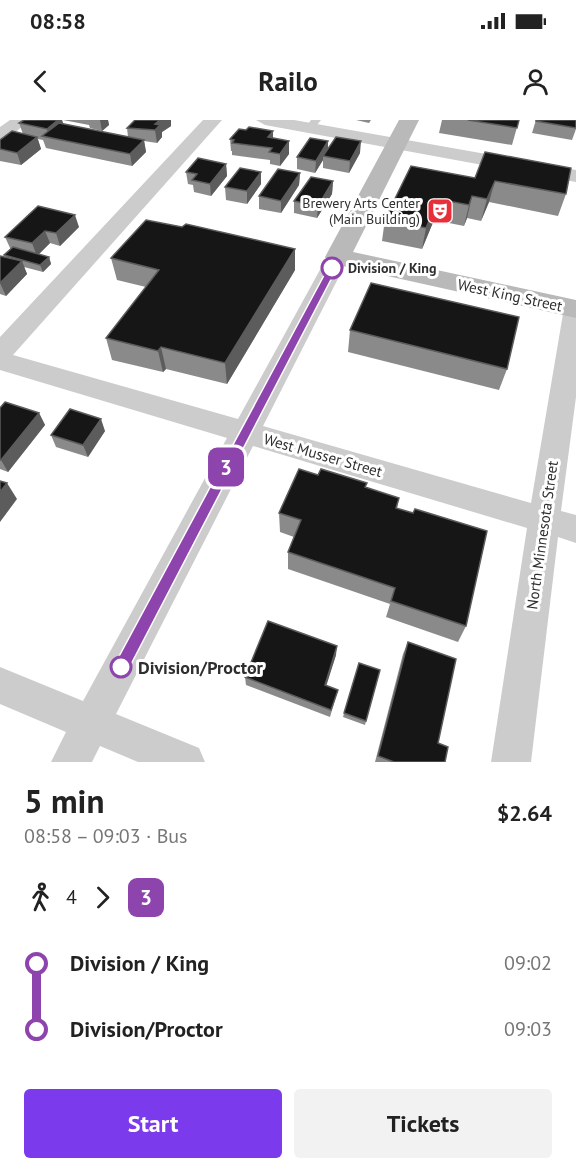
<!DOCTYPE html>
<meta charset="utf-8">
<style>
:root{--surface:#fff;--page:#f2f2f2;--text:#222;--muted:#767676;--accent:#7c3aed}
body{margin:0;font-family:"PT Sans",sans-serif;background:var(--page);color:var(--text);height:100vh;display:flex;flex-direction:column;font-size:22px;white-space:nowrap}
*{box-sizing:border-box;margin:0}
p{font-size:20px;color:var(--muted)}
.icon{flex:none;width:33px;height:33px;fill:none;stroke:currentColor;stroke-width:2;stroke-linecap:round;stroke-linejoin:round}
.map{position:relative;height:642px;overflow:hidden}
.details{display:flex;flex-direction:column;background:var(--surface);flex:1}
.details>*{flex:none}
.badge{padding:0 12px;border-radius:9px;font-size:21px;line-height:39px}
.map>.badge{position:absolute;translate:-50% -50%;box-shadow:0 0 0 3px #fff}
.legs{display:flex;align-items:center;gap:9px;height:66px;padding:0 24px;font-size:20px}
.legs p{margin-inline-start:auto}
.overview{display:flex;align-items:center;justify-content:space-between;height:102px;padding:0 24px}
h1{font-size:33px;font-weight:700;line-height:45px}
.primary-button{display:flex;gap:12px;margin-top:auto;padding:12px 24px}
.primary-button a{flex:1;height:69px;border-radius:6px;background:var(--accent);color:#fff;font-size:24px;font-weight:700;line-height:69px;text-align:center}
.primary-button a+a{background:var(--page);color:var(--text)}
ul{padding:0 24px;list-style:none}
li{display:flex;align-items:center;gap:21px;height:66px;font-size:22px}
li i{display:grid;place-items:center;width:9px;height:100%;margin:0 8px;background:currentColor}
li i::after{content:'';width:15px;height:15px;margin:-8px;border:4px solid;border-radius:50%;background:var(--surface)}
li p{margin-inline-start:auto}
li:first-child i{background:linear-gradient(#0000 50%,currentColor 0)}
li:last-child i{background:linear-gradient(currentColor 50%,#0000 0)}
.status{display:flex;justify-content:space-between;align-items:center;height:42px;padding:0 30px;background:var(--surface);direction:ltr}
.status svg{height:16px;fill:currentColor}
header{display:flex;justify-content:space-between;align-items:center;height:78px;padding:0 24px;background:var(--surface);font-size:27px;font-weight:700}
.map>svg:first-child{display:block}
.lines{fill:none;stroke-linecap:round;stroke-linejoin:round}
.lane{fill:#ccc;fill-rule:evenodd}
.street{fill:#ccc;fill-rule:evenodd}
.secondary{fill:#b9b9b9;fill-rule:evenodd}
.wall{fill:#8a8a8a}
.shaded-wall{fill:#5c5c5c}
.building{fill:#161616;stroke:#5c5c5c;stroke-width:1.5}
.line-1{fill:#8e44ad;stroke:#fff;stroke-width:1.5}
.stop-1-dot{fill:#fff;stroke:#8e44ad;stroke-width:3}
.labels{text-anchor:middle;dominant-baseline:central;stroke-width:6;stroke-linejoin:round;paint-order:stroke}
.far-poi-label{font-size:14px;fill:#2f2f2f;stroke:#fff;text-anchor:end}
.far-stop-label{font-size:14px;font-weight:bold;fill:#2f2f2f;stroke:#fff;text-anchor:start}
.street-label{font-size:15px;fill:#2f2f2f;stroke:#fff}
.near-stop-label{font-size:18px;font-weight:bold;fill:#2f2f2f;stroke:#fff;text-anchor:start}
</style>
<div class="status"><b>08:58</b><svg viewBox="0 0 49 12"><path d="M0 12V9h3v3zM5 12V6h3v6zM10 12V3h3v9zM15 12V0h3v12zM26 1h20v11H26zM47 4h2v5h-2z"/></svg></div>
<header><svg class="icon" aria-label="back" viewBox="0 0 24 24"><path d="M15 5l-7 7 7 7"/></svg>Railo<svg class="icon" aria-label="person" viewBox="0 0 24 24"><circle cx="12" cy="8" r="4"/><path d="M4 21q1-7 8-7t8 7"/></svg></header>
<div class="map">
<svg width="576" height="642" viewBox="0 0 576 642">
<rect width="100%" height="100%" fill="#fff"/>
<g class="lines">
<!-- lane -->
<path class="lane" d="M 311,0 L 321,0 L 313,10 L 307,10 L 305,8 Z"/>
<!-- street -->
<g class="street">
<path d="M 10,0 L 30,0 L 6,20 L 0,21 L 0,7 Z"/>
<path d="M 203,0 L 222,0 L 13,235 L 238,299 L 327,137 L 330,132 L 346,132 L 349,137 L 263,306 L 531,383 L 564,188 L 568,182 L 576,180 L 576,277 L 561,391 L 576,395 L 576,423 L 558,417 L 531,642 L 491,642 L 527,408 L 253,326 L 116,594 L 199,628 L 205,642 L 138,642 L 100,626 L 92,642 L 51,642 L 66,612 L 0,584 L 0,547 L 83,581 L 227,318 L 0,250 L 0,217 Z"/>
<path d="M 256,0 L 294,0 L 576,50 L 576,62 L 265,5 Z"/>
</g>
<!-- secondary -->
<path class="secondary" d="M 399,0 L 419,0 L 353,132 L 576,180 L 576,198 L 329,143 L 325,137 Z"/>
</g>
<!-- wall -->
<g class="wall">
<path d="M 24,0 L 62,0 L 63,4 L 128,17 L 127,8 L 171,1 L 171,6 L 162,12 L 162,17 L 157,23 L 144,21 L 146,32 L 132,46 L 46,28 L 43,20 L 38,19 L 41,29 L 21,45 L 0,41 L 0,20 L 23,14 L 19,3 Z"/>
<path d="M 63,0 L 108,0 L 109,5 L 102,11 L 90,8 L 89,5 Z"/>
<path d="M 356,0 L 371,0 L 369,3 Z"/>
<path d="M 442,0 L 519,0 L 512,25 L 439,13 Z"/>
<path d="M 536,0 L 576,0 L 576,9 L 572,20 L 532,13 Z"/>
<path d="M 273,18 L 289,21 L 289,34 L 280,46 L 270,44 L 270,40 L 232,35 L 232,31 L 231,31 L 230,19 Z"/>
<path d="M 328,21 L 328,29 L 360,33 L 349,53 L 323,48 L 323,40 L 315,53 L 297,49 L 297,37 Z"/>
<path d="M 485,32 L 566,74 L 558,96 L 489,82 L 481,101 L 467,98 L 464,106 L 434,100 L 422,129 L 382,121 L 385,99 L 475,58 Z"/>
<path d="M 226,44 L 227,56 L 211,76 L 194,72 L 193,65 L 188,64 L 186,52 Z"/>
<path d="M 300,53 L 299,65 L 281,93 L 259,89 L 259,76 Z"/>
<path d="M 333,61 L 332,74 L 317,98 L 294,93 L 294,81 Z"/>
<path d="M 261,64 L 247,84 L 226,80 L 225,67 Z"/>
<path d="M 38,86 L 79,107 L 60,126 L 50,123 L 39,134 L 49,137 L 51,144 L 43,152 L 24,147 L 27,154 L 6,176 L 0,174 L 0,136 L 5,137 L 4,135 L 11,130 L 5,117 Z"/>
<path d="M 182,107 L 295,129 L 295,150 L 227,264 L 166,249 L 163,252 L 112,240 L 106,218 L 146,167 L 117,160 L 111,138 Z"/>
<path d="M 350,210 L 507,249 L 499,270 L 348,232 Z"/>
<path d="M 0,288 L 39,293 L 45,305 L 8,352 L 0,349 Z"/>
<path d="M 105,311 L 88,337 L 56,327 L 51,315 Z"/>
<path d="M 318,355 L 366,368 L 399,378 L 397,388 L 466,506 L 458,522 L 386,497 L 390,484 L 288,449 L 288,432 L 294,417 L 280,412 L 279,393 Z"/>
<path d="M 408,522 L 438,623 L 445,642 L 375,642 L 403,534 Z"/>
<path d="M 336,535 L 326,565 L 338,570 L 330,597 L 246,565 L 245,557 Z"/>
<path d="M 359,543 L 380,550 L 365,605 L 343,597 Z"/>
</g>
<!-- shaded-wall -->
<g class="shaded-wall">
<path d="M 58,0 L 62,0 L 65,9 L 49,17 L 47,9 Z"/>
<path d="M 100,0 L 108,0 L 109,5 L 102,11 Z"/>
<path d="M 160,0 L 171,0 L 171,6 L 162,12 L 162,17 L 157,23 L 155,10 L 155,4 Z"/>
<path d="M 273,11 L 273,23 L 268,17 Z"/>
<path d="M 37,17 L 41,29 L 21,45 L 17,33 Z"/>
<path d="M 144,20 L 146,32 L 132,46 L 130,34 Z"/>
<path d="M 289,21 L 289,34 L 280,46 L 280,34 Z"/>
<path d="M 328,21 L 328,33 L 323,36 L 323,40 L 315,53 L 316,41 Z"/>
<path d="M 361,21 L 360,33 L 349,53 L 350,41 Z"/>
<path d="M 226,44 L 227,56 L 211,76 L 210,64 Z"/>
<path d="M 261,52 L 261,64 L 247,84 L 247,71 Z"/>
<path d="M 300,53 L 299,65 L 281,93 L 281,81 Z"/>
<path d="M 333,61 L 332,74 L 317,98 L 318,86 Z"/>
<path d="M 495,61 L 489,82 L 481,101 L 487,79 Z"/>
<path d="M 472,76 L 467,98 L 464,106 L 469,85 Z"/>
<path d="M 438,79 L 434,100 L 422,129 L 426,108 Z"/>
<path d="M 75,95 L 79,107 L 60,126 L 56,113 Z"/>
<path d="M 45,111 L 50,123 L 37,136 L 32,123 Z"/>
<path d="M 295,129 L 295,150 L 227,264 L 225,243 Z"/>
<path d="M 49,137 L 51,144 L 43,152 L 40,145 Z"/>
<path d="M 22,141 L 27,154 L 6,176 L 0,163 Z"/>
<path d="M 161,227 L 166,249 L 163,252 L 158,231 Z"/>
<path d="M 39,293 L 45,305 L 8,352 L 1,340 Z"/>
<path d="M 101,299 L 105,311 L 88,337 L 83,325 Z"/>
<path d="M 7,363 L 17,379 L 0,402 L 0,372 Z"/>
<path d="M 337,526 L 336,535 L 324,573 L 325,565 Z"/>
</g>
<!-- building -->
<g class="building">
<path d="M 24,0 L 58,0 L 47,9 L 19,3 Z"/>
<path d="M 135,0 L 160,0 L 155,4 L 160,5 L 155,10 L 127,8 Z"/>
<path d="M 468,0 L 519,0 L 517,8 Z"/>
<path d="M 536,0 L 576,0 L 576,8 L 536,1 Z"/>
<path d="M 59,3 L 144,20 L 130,34 L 42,16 Z"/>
<path d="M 249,7 L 273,11 L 268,17 L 289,21 L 280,34 L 269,32 L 272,28 L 232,23 L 234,20 L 230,19 L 239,9 L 246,10 Z"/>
<path d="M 12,11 L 37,17 L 17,33 L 0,29 L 0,20 Z"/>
<path d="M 336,17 L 361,21 L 350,41 L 323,36 Z"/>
<path d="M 310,18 L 328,21 L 316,41 L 297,37 Z"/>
<path d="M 485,32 L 571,48 L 566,74 L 495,61 L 487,79 L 472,76 L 469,85 L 438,79 L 426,108 L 385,99 L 411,46 L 475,58 Z"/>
<path d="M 198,38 L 226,44 L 210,64 L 192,60 L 197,54 L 186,52 Z"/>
<path d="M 240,48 L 261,52 L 247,71 L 225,67 Z"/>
<path d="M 278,49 L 300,53 L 281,81 L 259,76 Z"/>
<path d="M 311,57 L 333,61 L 318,86 L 294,81 Z"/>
<path d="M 38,86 L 75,95 L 56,113 L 45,111 L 32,123 L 5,117 Z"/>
<path d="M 146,100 L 182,107 L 186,104 L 295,129 L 225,243 L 161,227 L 158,231 L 106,218 L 159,150 L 111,138 Z"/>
<path d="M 13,127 L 49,137 L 40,145 L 4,135 Z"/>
<path d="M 0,136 L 22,141 L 0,163 Z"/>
<path d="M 371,163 L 519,197 L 507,249 L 350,210 Z"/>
<path d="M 5,282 L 39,293 L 1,340 L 0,340 L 0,288 Z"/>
<path d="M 70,289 L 101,299 L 83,325 L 51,315 Z"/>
<path d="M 299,349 L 318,355 L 321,349 L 367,363 L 365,367 L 399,378 L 396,388 L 413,393 L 415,389 L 487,411 L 466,506 L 391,481 L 395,468 L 288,432 L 301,400 L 279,393 Z"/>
<path d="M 0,361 L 7,363 L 0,372 Z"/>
<path d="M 268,501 L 337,526 L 325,565 L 338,570 L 331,590 L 245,557 Z"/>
<path d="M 408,522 L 456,539 L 438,623 L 448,627 L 445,642 L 394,642 L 378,636 Z"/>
<path d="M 359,543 L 380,550 L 366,601 L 344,593 Z"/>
</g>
<!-- line-1 -->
<path class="line-1" d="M 332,145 L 337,148 L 127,552 L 121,554 L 116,552 L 114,547 L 116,542 L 328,148 Z"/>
<!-- icons -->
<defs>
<g id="theatre-square" transform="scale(1.35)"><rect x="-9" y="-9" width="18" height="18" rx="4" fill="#e72f3b" stroke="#fff"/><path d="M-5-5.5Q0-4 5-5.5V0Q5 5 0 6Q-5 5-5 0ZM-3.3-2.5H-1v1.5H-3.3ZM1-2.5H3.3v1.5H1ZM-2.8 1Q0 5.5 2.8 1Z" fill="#fff"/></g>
</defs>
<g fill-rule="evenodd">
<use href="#theatre-square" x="440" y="91"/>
</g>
<!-- markers -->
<g class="stop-1-dot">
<circle cx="332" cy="148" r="10"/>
<circle cx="121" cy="547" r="10"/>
</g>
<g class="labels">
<!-- far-poi labels -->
<g class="far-poi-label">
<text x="420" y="83">Brewery Arts Center<tspan x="420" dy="16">(Main Building)</tspan></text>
</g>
<!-- far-stop labels -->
<g class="far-stop-label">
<text x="348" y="148">Division / King</text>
</g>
<!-- street labels -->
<g class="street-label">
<text transform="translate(510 175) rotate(12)">West King Street</text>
<text transform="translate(323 335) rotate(16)">West Musser Street</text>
<text transform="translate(542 415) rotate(-82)">North Minnesota Street</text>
</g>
<!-- near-stop labels -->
<g class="near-stop-label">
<text x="138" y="547">Division/Proctor</text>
</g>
</g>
</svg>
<b class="badge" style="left:226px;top:347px;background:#8e44ad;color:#fff">3</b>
</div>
<section class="details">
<div class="overview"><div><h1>5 min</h1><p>08:58 – 09:03 · Bus</p></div><b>$2.64</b></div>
<div class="legs"><svg class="icon" aria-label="walk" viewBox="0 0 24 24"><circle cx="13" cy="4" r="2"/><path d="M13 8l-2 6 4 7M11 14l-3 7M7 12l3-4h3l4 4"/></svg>4<svg class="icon" aria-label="forward" viewBox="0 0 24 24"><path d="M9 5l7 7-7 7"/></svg><b class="badge" style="background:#8e44ad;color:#fff">3</b></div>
<ul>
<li><i style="color:#8e44ad"></i><b>Division / King</b><p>09:02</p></li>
<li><i style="color:#8e44ad"></i><b>Division/Proctor</b><p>09:03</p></li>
</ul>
<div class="primary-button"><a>Start</a><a>Tickets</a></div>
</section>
